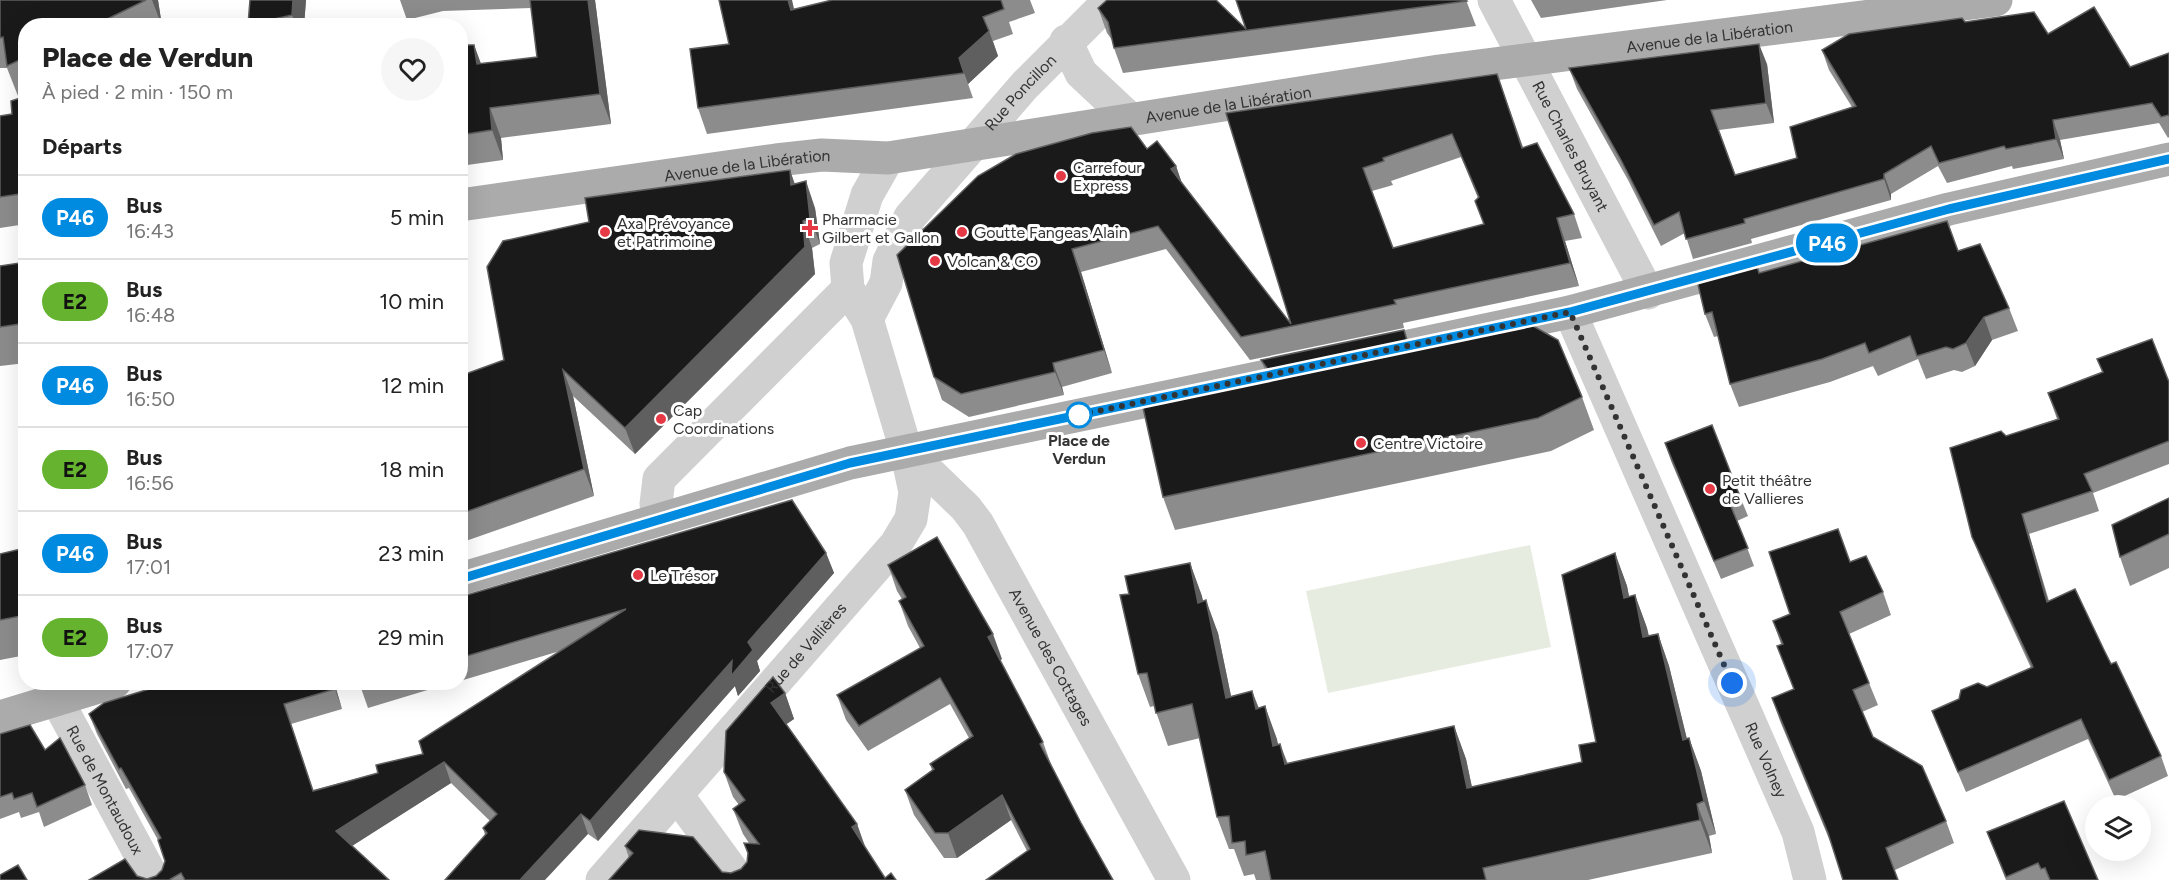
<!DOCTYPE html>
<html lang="fr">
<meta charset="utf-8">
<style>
:root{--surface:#fff;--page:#f6f6f6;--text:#222;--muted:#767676;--line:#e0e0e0}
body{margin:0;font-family:Figtree,sans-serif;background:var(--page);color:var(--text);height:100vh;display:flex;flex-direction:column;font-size:22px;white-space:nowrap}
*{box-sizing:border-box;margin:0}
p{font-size:20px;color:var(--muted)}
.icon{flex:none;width:33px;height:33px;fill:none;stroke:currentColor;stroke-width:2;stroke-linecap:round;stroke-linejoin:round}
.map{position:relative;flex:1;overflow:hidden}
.side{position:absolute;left:18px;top:18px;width:450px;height:672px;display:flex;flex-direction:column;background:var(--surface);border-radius:24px;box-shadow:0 6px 24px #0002}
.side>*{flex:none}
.badge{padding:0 12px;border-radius:20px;font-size:21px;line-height:39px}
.tools{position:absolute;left:2085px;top:795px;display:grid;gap:12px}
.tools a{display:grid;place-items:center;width:66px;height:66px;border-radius:50%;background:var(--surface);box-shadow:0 6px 24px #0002;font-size:30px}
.you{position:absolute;width:30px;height:30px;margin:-15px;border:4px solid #fff;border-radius:50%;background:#1a73e8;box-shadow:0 0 0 9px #1a73e833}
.map>.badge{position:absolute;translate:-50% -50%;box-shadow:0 0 0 3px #fff}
h2{padding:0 24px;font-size:22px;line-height:54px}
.round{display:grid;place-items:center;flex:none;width:63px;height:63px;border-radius:32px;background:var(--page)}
.headline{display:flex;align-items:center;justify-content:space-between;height:102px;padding:0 24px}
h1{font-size:28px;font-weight:800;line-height:45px}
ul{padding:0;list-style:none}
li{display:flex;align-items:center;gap:18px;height:84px;padding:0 24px;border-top:2px solid var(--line)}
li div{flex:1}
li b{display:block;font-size:22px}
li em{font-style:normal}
li .badge{min-width:66px;font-weight:700;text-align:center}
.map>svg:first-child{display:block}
.green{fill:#e6ecdf}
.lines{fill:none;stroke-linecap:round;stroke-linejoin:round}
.minor{stroke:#d0d0d0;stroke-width:33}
.major{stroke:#ababab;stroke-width:33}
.wall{fill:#8c8c8c;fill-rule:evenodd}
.shaded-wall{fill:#5f5f5f}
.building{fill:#1a1a1a;stroke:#5f5f5f;stroke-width:1.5;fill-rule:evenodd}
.line-casing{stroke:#fff;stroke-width:14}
.line{stroke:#008be0;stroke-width:9}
.walk{stroke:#333;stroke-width:6;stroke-dasharray:0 10.8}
.poi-dot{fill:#e63946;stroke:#fff;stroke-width:2}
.stop-dot{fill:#fff;stroke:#008be0;stroke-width:3}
.labels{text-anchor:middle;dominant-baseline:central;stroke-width:6;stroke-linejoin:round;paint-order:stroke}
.street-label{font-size:16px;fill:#333;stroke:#fff}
.poi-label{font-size:16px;fill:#333;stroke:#fff;text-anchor:start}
.stop-label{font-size:16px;font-weight:bold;fill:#333;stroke:#fff}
</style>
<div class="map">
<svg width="2169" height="880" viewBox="0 0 2169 880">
<rect width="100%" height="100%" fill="#fff"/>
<!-- green -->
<path class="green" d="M 1530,545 L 1551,647 L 1328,693 L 1306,591 Z"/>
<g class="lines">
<!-- minor -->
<g class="minor">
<path id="s1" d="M 1494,0 L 1648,293"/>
<path d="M 1066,41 L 1081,73 L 1129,118"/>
<path id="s2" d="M 1570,312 L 1798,832 L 1810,880"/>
<path id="s3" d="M 867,319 L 886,283 L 889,261 L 910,217 L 1025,85 L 1110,0"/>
<path id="s4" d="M 906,450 L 966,508 L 978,524 L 1174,880"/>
<path d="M 662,519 L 656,504 L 659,479 L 848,289"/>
<path id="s5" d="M 57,700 L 154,880"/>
<path d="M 677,795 L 739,880"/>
<path id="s6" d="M 602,880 L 896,544 L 911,519 L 915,492 L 906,450 L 867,319 L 848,289 L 846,263 L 867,195 L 888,158"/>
</g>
<!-- major -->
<g class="major">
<path id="s7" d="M 460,205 L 776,160 L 822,155 L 888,158 L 1439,71 L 1996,0"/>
<path d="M 1367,355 L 1570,312 L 1949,209 L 2169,159"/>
<path d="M 460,579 L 850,463 L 1310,367"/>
<path d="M 0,717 L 115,682"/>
</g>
</g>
<!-- wall -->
<g class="wall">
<path d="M 0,0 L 158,0 L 162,26 L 26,26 L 26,92 L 18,96 L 7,68 L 0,68 Z"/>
<path d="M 250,0 L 306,0 L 304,26 L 248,26 Z"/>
<path d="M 400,0 L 595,0 L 611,124 L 501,138 L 503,160 L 460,166 L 460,45 L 474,45 L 481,64 L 537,57 L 531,8 L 443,11 L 407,20 Z"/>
<path d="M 832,0 L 1030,0 L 1035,13 L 1009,22 L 1013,34 L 993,41 L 998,56 L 968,84 L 973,98 L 707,134 L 698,108 L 729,44 L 794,9 Z"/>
<path d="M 1466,0 L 1476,26 L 1123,73 L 1114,48 L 1112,40 L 1107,33 L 1098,8 L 1246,29 Z"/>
<path d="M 1531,0 L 1667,0 L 1541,18 Z"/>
<path d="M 1965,22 L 2048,34 L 2130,67 L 2169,53 L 2169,137 L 2168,138 L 2159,123 L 2060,140 L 2064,159 L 2013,169 L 2012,166 L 1947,183 L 1938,166 L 1891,194 L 1891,200 L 1751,239 L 1752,243 L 1693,259 L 1685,233 L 1661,246 L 1628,180 L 1577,89 L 1569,68 L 1767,64 L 1774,123 L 1719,130 L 1735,175 L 1797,158 L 1852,107 L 1829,70 L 1822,50 Z"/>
<path d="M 1497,74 L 1523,147 L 1574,214 L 1582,238 L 1565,241 L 1579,286 L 1403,323 L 1404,328 L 1250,360 L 1166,249 L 1081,272 L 1112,373 L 1062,387 L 1064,395 L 969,417 L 942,400 L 934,377 L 1147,149 L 1176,166 L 1182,184 L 1291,324 L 1226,113 ZM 1461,157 L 1478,198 L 1484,224 L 1393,248 L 1372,191 L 1393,185 L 1391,181 Z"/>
<path d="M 26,96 L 26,224 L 0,228 L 0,116 L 12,114 Z"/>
<path d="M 795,184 L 815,208 L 820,244 L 812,248 L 815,274 L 635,454 L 573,396 L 594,496 L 460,543 L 460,376 L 504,360 Z"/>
<path d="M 1958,251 L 2009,308 L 2018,331 L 1992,340 L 1975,366 L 1962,372 L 1954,370 L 1926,379 L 1918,359 L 1878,376 L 1873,366 L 1830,382 L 1739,407 L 1730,384 L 1718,336 L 1714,337 L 1705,314 L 1760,273 Z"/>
<path d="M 26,262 L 26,363 L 0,366 L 0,266 Z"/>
<path d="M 1410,347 L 1582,397 L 1594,430 L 1551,451 L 1175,530 L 1163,497 L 1267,376 L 1261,360 Z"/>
<path d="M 2097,359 L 2169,382 L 2169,464 L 2093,493 L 2099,511 L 2029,534 L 2049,601 L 2104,650 L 2161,756 L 2168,776 L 2116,800 L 2088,739 L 1966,792 L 1940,731 L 1932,711 L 2031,668 L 1980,557 L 1972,537 L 2006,436 L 2057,419 L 2048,393 L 2102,372 Z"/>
<path d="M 1665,443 L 1741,499 L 1748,516 L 1737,521 L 1754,566 L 1721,579 L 1671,461 Z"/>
<path d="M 2169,498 L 2169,568 L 2130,586 L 2120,557 Z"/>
<path d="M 26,549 L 26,655 L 0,660 L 0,554 Z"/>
<path d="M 826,553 L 834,573 L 757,661 L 760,671 L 738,696 L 735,686 L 598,841 L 588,834 L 485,835 L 483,828 L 490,821 L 451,783 L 352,846 L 389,880 L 89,880 L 137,876 L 147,879 L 156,876 L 162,870 L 165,861 L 158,840 L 129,788 L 126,789 L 97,734 L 89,714 L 334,682 L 342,709 L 291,724 L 313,790 L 378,773 L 423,754 L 560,651 L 460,681 L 460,597 Z"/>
<path d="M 1615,553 L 1627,586 L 1629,597 L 1635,595 L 1647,628 L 1649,636 L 1658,634 L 1669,666 L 1687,739 L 1689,738 L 1701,771 L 1716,834 L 1709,836 L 1712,853 L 1588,880 L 1256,880 L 1254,874 L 1244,876 L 1234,849 L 1229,849 L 1217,817 L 1200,738 L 1168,746 L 1154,706 L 1150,707 L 1138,674 L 1129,594 L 1190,563 L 1203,601 L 1218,633 L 1231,696 L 1252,691 L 1259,708 L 1265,706 L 1278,745 L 1280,744 L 1288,764 L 1454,726 L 1466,759 L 1472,787 L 1582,762 L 1596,742 Z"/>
<path d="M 1850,562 L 1883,592 L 1891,615 L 1849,634 L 1878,705 L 1862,712 L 1873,737 L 1946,821 L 1954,843 L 1895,870 L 1832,846 L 1780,721 L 1772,698 L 1794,690 L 1777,646 L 1781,644 L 1773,621 L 1790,614 Z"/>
<path d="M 888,565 L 1002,659 L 1000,660 L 1043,742 L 1052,767 L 1081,823 L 1027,851 L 1011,820 L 957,858 L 944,858 L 914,815 L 905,790 L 932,770 L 930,764 L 969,738 L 950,704 L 868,751 L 846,720 L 837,695 L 920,648 L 908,626 L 899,601 L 902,599 L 897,591 Z"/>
<path d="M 360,682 L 454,682 L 368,708 L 361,688 Z"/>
<path d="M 785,693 L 794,719 L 786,724 L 857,824 L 864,845 L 885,878 L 896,880 L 609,880 L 629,858 L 625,846 L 722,872 L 731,873 L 741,869 L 747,862 L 749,843 L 743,834 L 733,809 L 739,805 L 733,797 L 724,772 Z"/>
<path d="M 0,734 L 45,750 L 85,785 L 92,805 L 44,827 L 39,812 L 21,818 L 19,812 L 0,819 Z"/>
<path d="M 1987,832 L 2098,880 L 2006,880 Z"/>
</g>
<!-- shaded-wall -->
<g class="shaded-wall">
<path d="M 152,0 L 158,0 L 162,26 Z"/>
<path d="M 293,0 L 306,0 L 304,26 L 296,26 L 292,15 Z"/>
<path d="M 588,0 L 595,0 L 611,124 L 600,94 Z"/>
<path d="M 788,0 L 792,0 L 800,35 L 791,10 Z"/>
<path d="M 989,31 L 998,56 L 968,84 L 973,98 L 959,58 Z"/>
<path d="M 1759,44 L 1767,64 L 1774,123 L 1766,103 Z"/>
<path d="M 474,45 L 485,75 L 477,64 Z"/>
<path d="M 490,108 L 501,138 L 503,160 L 492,130 Z"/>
<path d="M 2053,120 L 2060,140 L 2064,159 L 2056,139 Z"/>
<path d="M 1176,166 L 1184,189 L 1171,169 Z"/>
<path d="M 790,170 L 799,196 L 791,185 Z"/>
<path d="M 1884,174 L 1891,194 L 1891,200 L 1884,179 Z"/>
<path d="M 806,181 L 815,208 L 820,244 L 810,218 Z"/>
<path d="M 1557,218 L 1565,241 L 1579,286 L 1570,263 Z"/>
<path d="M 803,221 L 812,248 L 815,274 L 635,454 L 625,428 Z"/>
<path d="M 1072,249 L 1081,272 L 1112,373 L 1104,350 Z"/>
<path d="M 1984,317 L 1992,340 L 1975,366 L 1966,343 Z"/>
<path d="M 1053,363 L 1062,387 L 1064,395 L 1055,372 Z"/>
<path d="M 563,370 L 573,396 L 594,496 L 584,469 Z"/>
<path d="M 2022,514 L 2029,534 L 2054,622 L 2047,602 Z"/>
<path d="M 826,553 L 834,573 L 757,661 L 760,671 L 738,696 L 735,686 L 598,841 L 590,821 Z"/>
<path d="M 1615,553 L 1627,586 L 1636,631 L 1624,598 Z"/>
<path d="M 1190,563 L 1202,596 L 1210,636 L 1198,603 Z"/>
<path d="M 1635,595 L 1647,628 L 1655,669 L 1643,637 Z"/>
<path d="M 1206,600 L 1218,633 L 1238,730 L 1226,698 Z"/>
<path d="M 993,634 L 1002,659 L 997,662 L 988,637 Z"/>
<path d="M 1658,634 L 1669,666 L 1695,772 L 1683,740 Z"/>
<path d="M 333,682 L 334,682 L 342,709 L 335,689 Z"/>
<path d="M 1252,691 L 1264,724 L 1256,709 Z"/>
<path d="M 785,693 L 794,719 L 781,728 L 771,703 Z"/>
<path d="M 1265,706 L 1277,739 L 1285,779 L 1273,746 Z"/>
<path d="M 1454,726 L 1466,759 L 1479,821 L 1467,788 Z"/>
<path d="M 1689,738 L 1701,771 L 1716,834 L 1704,801 Z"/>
<path d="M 1280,744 L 1292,777 L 1285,764 Z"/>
<path d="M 444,762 L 451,783 L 344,851 L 336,831 Z"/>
<path d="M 1002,795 L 1011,820 L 957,858 L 948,833 Z"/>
<path d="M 1697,804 L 1709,836 L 1712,853 L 1700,820 Z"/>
<path d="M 581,814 L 588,834 L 545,880 L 520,880 Z"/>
<path d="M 857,824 L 866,849 L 852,827 Z"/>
</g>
<!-- building -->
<g class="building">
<path d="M 0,0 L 146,0 L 93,26 L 26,26 L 26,57 L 7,66 L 3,37 L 0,38 Z"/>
<path d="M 250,0 L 293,0 L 292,15 L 248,25 Z"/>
<path d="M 530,0 L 588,0 L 600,94 L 490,108 L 492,130 L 460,135 L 460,45 L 474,45 L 477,64 L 537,57 Z"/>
<path d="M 719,0 L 788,0 L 791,10 L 832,0 L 1001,0 L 1004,9 L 983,17 L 989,31 L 959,58 L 964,73 L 698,108 L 690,49 L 729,44 Z"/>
<path d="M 1107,0 L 1216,0 L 1246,29 L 1236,0 L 1466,0 L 1467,1 L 1114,48 L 1108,22 L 1098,8 Z"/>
<path d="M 2094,7 L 2130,67 L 2169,53 L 2169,115 L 2161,117 L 2152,103 L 2053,120 L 2056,139 L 2006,149 L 2004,146 L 1939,163 L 1931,146 L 1884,174 L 1884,179 L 1744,219 L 1745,223 L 1686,239 L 1679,212 L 1654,225 L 1621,160 L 1569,68 L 1759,44 L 1766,103 L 1711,110 L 1735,175 L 1797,158 L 1790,127 L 1856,106 L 1822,50 L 1849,34 L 1962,18 L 1965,22 L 2034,12 L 2048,34 Z"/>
<path d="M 1497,74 L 1522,148 L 1537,143 L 1574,214 L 1557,218 L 1570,263 L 1394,300 L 1396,304 L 1241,337 L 1158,226 L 1072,249 L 1104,350 L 1053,363 L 1055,372 L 961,394 L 934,377 L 897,255 L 978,176 L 1016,154 L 1092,133 L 1131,127 L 1147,149 L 1157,141 L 1176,166 L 1171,169 L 1291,324 L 1226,113 ZM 1452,134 L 1479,197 L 1475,201 L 1484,224 L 1393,248 L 1363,168 L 1384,161 L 1383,158 Z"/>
<path d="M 26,96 L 26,193 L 0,197 L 0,116 L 12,114 L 11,101 Z"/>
<path d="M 790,170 L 791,185 L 806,181 L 810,218 L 803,221 L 805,247 L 625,428 L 563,370 L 584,469 L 460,514 L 460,376 L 504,360 L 487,267 L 503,241 L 589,222 L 585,198 Z"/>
<path d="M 1947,221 L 1958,251 L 1980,244 L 2009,308 L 1984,317 L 1966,343 L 1953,349 L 1946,347 L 1917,356 L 1910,336 L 1869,353 L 1865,343 L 1822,359 L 1730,384 L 1712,312 L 1705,314 L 1695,272 L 1754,256 L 1759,273 Z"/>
<path d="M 26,262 L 26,323 L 0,327 L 0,266 Z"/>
<path d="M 1526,322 L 1558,340 L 1582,397 L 1538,418 L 1163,497 L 1142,403 L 1272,375 L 1261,360 L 1404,330 L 1409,347 Z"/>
<path d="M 2152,339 L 2169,382 L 2169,441 L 2084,474 L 2092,491 L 2022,514 L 2047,602 L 2075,589 L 2104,650 L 2111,664 L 2116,662 L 2161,756 L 2109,780 L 2081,719 L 1958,772 L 1932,711 L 1959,699 L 1961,690 L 1978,683 L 1987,687 L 2033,667 L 1972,537 L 1950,448 L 2001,431 L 2006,436 L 2059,419 L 2048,393 L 2103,372 L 2097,359 Z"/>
<path d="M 1712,425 L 1741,499 L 1730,504 L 1748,548 L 1714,561 L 1665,443 Z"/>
<path d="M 2169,498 L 2169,534 L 2120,557 L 2112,525 Z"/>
<path d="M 792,500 L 826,553 L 748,642 L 753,650 L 731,676 L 732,661 L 590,821 L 581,814 L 520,880 L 445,880 L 487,833 L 483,828 L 497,814 L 444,762 L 336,831 L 389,880 L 185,880 L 181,873 L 169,880 L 89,880 L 125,859 L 137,876 L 147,879 L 156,876 L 162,870 L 165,861 L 158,840 L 161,838 L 121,768 L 119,769 L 89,714 L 104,703 L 172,682 L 333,682 L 335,689 L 284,704 L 313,791 L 378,773 L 376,765 L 423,754 L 419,741 L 626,609 L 460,658 L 460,597 Z"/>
<path d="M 1838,529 L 1850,562 L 1866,556 L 1883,592 L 1840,612 L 1869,683 L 1853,690 L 1873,737 L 1922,766 L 1946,821 L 1886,848 L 1898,880 L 1843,880 L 1828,833 L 1772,698 L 1794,689 L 1777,646 L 1783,644 L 1773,621 L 1790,614 L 1769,552 Z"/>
<path d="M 937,537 L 993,634 L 988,637 L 1043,742 L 1040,744 L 1081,823 L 1113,880 L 986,880 L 1030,849 L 1002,795 L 948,833 L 935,833 L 905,790 L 934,769 L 930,764 L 973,736 L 940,678 L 859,726 L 837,695 L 924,646 L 899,601 L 906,597 L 888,565 Z"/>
<path d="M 25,548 L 26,615 L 0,620 L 0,554 Z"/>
<path d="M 1615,553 L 1624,598 L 1635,595 L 1643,637 L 1658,634 L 1683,740 L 1689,738 L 1704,801 L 1697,804 L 1700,820 L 1483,868 L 1486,880 L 1271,880 L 1265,851 L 1246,855 L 1245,841 L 1232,843 L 1229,816 L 1217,817 L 1192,704 L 1156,713 L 1147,673 L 1138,674 L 1120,595 L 1129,594 L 1125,576 L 1190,563 L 1198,603 L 1206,600 L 1226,698 L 1252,691 L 1256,709 L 1265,706 L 1273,746 L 1280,744 L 1285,764 L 1454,726 L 1467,788 L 1582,762 L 1579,745 L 1596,742 L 1562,575 Z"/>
<path d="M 773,677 L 785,693 L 771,703 L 857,824 L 852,827 L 885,878 L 891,873 L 896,880 L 609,880 L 633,853 L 625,846 L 639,830 L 693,837 L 722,872 L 731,873 L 741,869 L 747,862 L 748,853 L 744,843 L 759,844 L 733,809 L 745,800 L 724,772 L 726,731 Z"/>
<path d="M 360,682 L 378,682 L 361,688 Z"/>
<path d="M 30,725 L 45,750 L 60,738 L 85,785 L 37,807 L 32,793 L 14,799 L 12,793 L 0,797 L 0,734 Z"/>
<path d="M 2064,801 L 2098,880 L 2050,880 L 2045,868 L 2041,869 L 2038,863 L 2006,877 L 1987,832 Z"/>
<path d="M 18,865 L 27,880 L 0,880 L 0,875 Z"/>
</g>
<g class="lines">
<!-- line casing -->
<g class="line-casing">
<path id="line" d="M 460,579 L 850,463 L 1570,312 L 1949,209 L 2169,159"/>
</g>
<!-- line -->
<use href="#line" class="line"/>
<!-- walk -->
<path class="walk" d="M 1079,415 L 1074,416 L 1570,312 L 1732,683"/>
</g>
<!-- markers -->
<g class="poi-dot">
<circle cx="1061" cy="176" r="6"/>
<path d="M807 219h6v6h6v6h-6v6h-6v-6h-6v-6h6z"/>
<circle cx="605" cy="232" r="6"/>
<circle cx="962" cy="232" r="6"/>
<circle cx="935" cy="261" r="6"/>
<circle cx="661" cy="419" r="6"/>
<circle cx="1361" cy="443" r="6"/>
<circle cx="1710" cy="489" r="6"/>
<circle cx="638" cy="575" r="6"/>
</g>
<circle class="stop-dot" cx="1079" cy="415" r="12"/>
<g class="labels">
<!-- street labels -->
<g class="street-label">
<text stroke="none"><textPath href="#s7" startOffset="1262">Avenue de la Libération</textPath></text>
<text stroke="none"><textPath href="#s3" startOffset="278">Rue Poncillon</textPath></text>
<text stroke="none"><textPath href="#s7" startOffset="776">Avenue de la Libération</textPath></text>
<text stroke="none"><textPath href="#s1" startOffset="165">Rue Charles Bruyant</textPath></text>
<text stroke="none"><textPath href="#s7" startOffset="290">Avenue de la Libération</textPath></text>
<text stroke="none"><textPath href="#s6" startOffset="309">Rue de Vallières</textPath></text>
<text stroke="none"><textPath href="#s4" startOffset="255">Avenue des Cottages</textPath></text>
<text stroke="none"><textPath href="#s2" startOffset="489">Rue Volney</textPath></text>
<text stroke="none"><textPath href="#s5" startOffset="102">Rue de Montaudoux</textPath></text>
</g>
<!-- poi labels -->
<g class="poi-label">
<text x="1073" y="167">Carrefour<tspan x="1073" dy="18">Express</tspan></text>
<text x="822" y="219">Pharmacie<tspan x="822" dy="18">Gilbert et Gallon</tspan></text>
<text x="617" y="223">Axa Prévoyance<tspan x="617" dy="18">et Patrimoine</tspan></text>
<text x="974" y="232">Goutte Fangeas Alain</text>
<text x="947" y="261">Volcan &amp; CO</text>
<text x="673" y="410">Cap<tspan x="673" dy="18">Coordinations</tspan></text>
<text x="1373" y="443">Centre Victoire</text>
<text x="1722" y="480">Petit théâtre<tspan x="1722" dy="18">de Vallieres</tspan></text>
<text x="650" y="575">Le Trésor</text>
</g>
<!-- stop labels -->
<g class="stop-label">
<text x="1079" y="440">Place de<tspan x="1079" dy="18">Verdun</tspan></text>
</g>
</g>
</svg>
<div class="tools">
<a><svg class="icon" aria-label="layers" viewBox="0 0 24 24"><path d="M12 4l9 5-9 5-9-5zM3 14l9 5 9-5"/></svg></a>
</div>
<div class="you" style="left:1732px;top:683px"></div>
<b class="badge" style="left:1827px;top:243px;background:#008be0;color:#fff">P46</b>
<section class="side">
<div class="headline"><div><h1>Place de Verdun</h1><p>À pied · 2 min · 150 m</p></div><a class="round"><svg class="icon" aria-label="heart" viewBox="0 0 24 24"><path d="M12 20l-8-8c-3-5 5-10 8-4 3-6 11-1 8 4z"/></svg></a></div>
<h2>Départs</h2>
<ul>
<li><span class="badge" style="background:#008be0;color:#fff">P46</span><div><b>Bus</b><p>16:43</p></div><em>5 min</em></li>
<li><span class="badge" style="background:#65b32e;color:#111">E2</span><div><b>Bus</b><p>16:48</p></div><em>10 min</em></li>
<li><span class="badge" style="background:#008be0;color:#fff">P46</span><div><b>Bus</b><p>16:50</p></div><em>12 min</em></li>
<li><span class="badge" style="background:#65b32e;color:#111">E2</span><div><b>Bus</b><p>16:56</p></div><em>18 min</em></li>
<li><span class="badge" style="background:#008be0;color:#fff">P46</span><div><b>Bus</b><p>17:01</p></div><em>23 min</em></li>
<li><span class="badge" style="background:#65b32e;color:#111">E2</span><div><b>Bus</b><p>17:07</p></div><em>29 min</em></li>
</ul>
</section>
</div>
